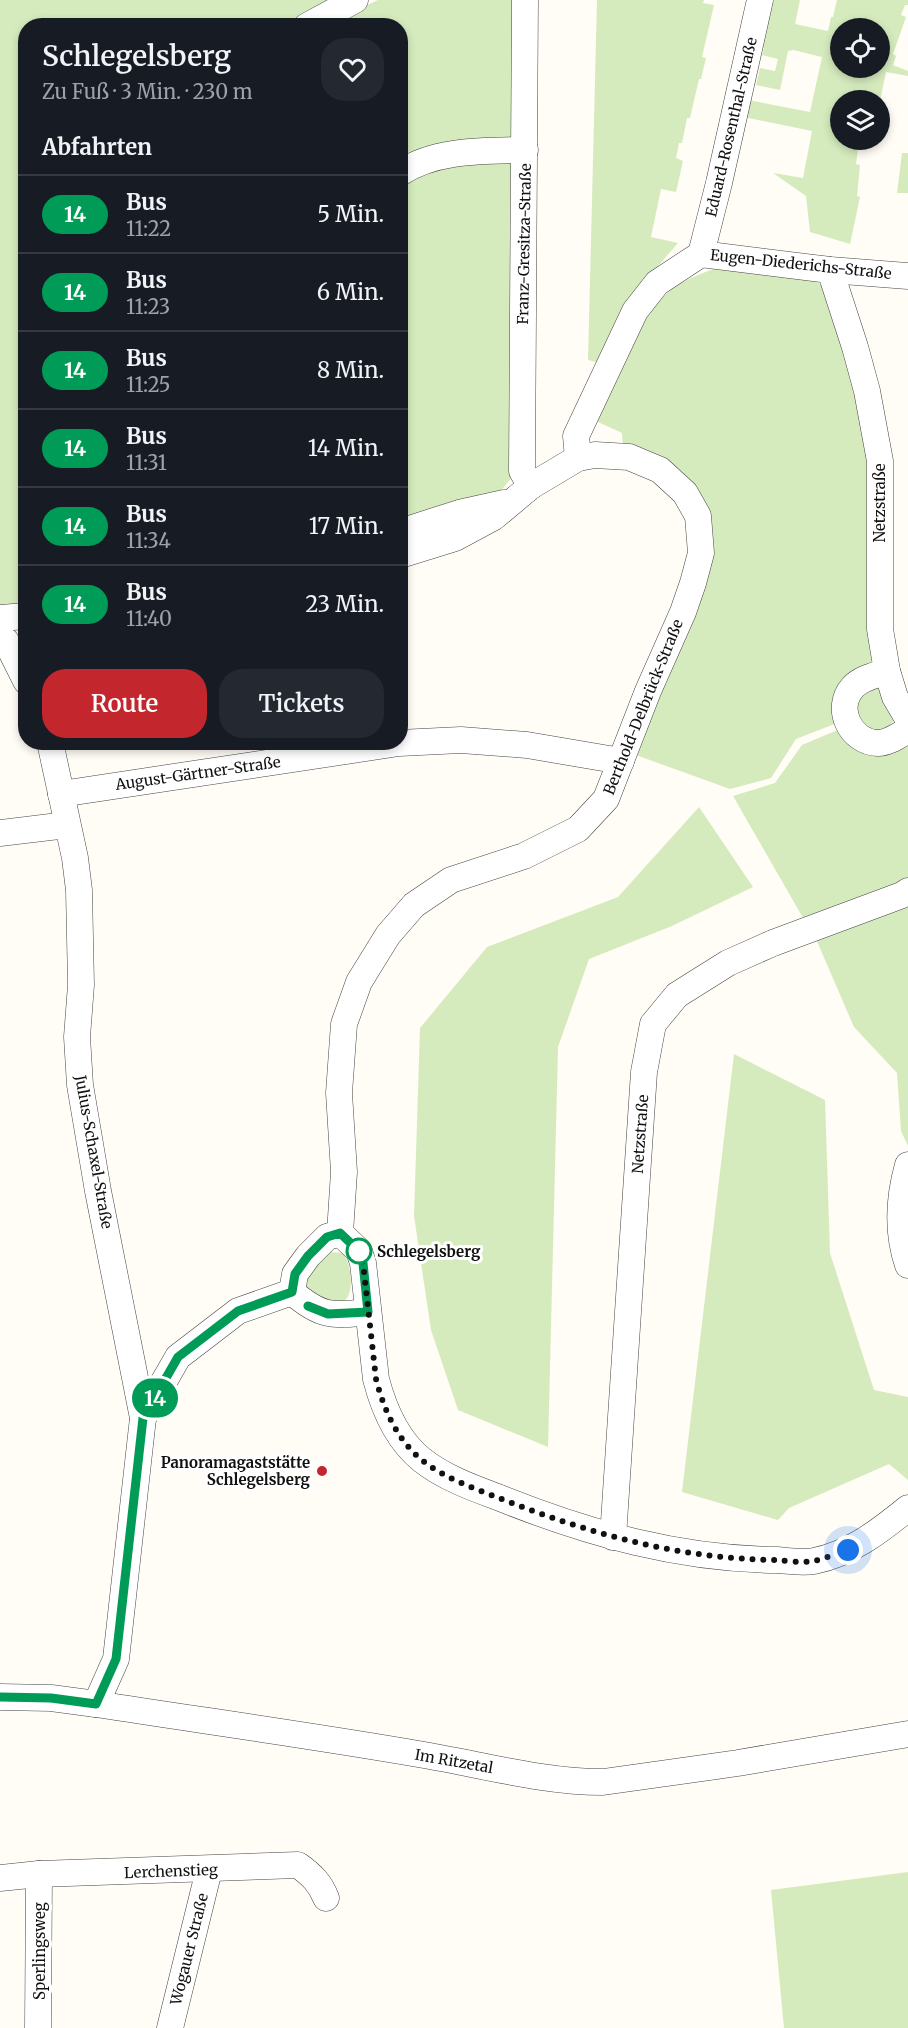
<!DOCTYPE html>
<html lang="de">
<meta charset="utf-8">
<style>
:root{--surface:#171b24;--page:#242831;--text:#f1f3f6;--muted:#9ea1a6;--line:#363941;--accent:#c4262e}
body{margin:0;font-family:Merriweather,serif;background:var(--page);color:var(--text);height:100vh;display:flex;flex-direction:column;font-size:22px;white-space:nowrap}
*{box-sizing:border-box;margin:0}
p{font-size:20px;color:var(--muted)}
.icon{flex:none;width:33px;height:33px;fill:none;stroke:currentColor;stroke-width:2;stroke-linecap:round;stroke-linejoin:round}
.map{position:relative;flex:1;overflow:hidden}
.drawer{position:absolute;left:18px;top:18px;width:390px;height:732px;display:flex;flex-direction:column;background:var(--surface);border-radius:24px;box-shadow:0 3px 9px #0003}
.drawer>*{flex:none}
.badge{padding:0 12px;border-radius:20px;font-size:21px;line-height:39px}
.fabs{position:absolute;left:830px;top:18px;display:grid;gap:12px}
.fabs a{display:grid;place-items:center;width:60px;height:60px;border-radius:50%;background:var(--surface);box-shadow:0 3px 9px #0003;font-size:30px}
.you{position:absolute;width:30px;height:30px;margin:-15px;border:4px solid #fff;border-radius:50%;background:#1a73e8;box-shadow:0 0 0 9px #1a73e833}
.map>.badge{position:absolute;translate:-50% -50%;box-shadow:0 0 0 3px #fff}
h2{padding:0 24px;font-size:22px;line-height:54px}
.round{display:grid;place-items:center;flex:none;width:63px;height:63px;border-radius:24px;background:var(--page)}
.head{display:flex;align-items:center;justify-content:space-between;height:102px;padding:0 24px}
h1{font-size:28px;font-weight:600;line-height:45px}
.primary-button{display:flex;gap:12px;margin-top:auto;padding:12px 24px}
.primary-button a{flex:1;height:69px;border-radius:24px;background:var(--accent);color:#fff;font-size:24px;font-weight:600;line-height:69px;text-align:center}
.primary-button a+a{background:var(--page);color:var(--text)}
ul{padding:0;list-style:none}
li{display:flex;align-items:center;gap:18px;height:78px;padding:0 24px;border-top:2px solid var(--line)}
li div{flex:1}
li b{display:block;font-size:22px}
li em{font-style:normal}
li .badge{min-width:66px;font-weight:700;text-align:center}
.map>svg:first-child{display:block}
.green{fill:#d5ebbd;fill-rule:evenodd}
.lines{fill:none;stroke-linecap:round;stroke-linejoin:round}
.minor-casing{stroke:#444;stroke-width:27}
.minor{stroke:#fff;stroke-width:26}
.line-casing{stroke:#fff;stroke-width:14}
.line{stroke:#009b56;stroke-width:9}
.walk{stroke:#111;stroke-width:6;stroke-dasharray:0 10.8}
.stop-dot{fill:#fff;stroke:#009b56;stroke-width:3}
.poi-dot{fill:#c4262e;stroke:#fff;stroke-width:2}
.labels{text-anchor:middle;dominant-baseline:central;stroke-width:6;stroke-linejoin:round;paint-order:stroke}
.street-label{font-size:15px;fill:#111;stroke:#fff}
.stop-label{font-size:15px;font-weight:bold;fill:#111;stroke:#fff;text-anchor:start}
.poi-label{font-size:15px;font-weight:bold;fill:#111;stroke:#fff;text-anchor:end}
</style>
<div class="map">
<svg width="908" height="2028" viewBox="0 0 908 2028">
<rect width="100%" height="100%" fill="#fffdf5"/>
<!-- green -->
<g class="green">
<path d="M 0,0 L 338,0 L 292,25 L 26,26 L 26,608 L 0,611 Z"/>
<path d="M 378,0 L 520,0 L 517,132 L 510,141 L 401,164 L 400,26 L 323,26 Z"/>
<path d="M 597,0 L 704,0 L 703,3 L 714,5 L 702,57 L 706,58 L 701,79 L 699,79 L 690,118 L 687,118 L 682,143 L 679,143 L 676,158 L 683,161 L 676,192 L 661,189 L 651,237 L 678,243 L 622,307 L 597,362 L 588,360 Z"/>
<path d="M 774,0 L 800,0 L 795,24 L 828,31 L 831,17 L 833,17 L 837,0 L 908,0 L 908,5 L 905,5 L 901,15 L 906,17 L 893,54 L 896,56 L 893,65 L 908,71 L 908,76 L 886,72 L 879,106 L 879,100 L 840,100 L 840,140 L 859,140 L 856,164 L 860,165 L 857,196 L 860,197 L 850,244 L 810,232 L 806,196 L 773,173 L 803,178 L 812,131 L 734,115 L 738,98 L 810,112 L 822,57 L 793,50 L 788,51 L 780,90 L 756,85 L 760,68 L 775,71 L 778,59 L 762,55 L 764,48 L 750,45 L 757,15 L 770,17 ZM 840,28 L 879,28 L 879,68 L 840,68 Z"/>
<path d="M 902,153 L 908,153 L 908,193 L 897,193 Z"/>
<path d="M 508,157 L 518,166 L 513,476 L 499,493 L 400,525 L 400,181 L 411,174 Z"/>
<path d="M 713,269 L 724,269 L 813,279 L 826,289 L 873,458 L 874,658 L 867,667 L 837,723 L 796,739 L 771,778 L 730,789 L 636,755 L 705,519 L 623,449 L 622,433 L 596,421 C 614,382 637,315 671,290 C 684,280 698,275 713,269 Z"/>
<path d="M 881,688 L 894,720 C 869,756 834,687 881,688 Z"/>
<path d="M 840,729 L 908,742 L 908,882 L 806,923 L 733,796 L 775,783 L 802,745 Z"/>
<path d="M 699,807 L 753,887 L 672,926 L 589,959 L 558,1047 L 548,1447 L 458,1410 L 431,1330 L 414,1216 L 420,1028 L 487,947 L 618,897 Z"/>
<path d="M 908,902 L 908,1146 L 901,1131 L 897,1073 L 854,1027 L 816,939 Z"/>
<path d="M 734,1054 L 825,1100 L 830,1253 L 874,1390 L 908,1397 L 908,1480 L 889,1464 L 789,1508 L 778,1520 L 682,1492 Z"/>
<path d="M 331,1252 L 343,1253 C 351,1262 356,1297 342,1302 C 332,1306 318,1297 309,1293 L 303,1276 L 320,1259 Z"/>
<path d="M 908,1872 L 908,2028 L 784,2028 L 771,1890 Z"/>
</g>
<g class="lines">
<!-- minor casing -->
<g class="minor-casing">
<g id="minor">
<path d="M 525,0 L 522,471 L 531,486"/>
<path d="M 307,26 L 355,0"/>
<path d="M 400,173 C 436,149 484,151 525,150"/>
<path d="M 701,254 L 719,183 L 760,0"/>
<path d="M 830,270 L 855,347 L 867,391 L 880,461 L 880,629 L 887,671 L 895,697 L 908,719"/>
<path d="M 400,532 L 459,513 L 504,503"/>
<path d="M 400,555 L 455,538 L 494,517 L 531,486 L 578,458 L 576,436 L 635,311 L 657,283 L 701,254 L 830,270 L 908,276"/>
<path d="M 0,618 L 26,616"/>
<path d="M 6,641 L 26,681"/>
<path d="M 887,671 C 876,675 861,678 853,687 C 834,708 850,742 878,743 C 889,743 899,735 908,730"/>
<path d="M 50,742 L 75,858 L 79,890 L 81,985 L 77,1037 L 80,1085 L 98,1191 L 143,1418"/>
<path d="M 61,794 L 399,743 L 461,740 L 527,745 L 621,761"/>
<path d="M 0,833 L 67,825"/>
<path d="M 908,1165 C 899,1197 897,1233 908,1265"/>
<path d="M 340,1233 L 344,1172 L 339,1093 L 344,1024 L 359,982 L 388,935 L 414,905 L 451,880 L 524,856 L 578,829 L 606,799 L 648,691 L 683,612 L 693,583 L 701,553 L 698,516 L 685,493 L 660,470 L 629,457 L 595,455 L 578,458"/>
<path d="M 340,1233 L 359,1251 L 363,1263 L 376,1379 C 384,1410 397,1440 422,1460 C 445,1478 473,1488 500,1498 C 590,1534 680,1559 777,1560 C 789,1561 802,1563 814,1561 C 850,1554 880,1531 908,1508"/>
<path d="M 292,1292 C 321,1317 332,1316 368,1312"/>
<path d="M 292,1292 L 295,1274 L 308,1256 L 327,1237 L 340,1233"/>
<path d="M 613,1537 L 644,1072 L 653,1024 L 677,995 L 728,963 L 773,943 L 902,895 L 908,891"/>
<path d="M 0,1697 L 51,1698 L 96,1704 C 205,1721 315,1736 424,1755 C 483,1765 543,1782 603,1782 L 738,1763 L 908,1734"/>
<path d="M 96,1704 L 116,1659 L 143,1418 L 178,1357 L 238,1311 L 292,1292"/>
<path d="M 0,1878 L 39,1874 L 298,1865 C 312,1875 320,1883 326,1898"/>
<path d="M 38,2028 L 39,1874"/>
<path d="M 170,2028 L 209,1870"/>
</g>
</g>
<!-- minor -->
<use href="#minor" class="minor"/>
</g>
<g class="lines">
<!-- line casing -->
<g class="line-casing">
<path id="line" d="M 0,1697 L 51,1698 L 96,1704 L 116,1659 L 143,1418 L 178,1357 L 238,1311 L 292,1292 L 295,1274 L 308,1256 L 327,1237 L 340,1233 L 359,1251 L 363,1263 L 368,1312 L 328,1314 L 308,1306"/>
</g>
<!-- line -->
<use href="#line" class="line"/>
<!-- walk -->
<path class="walk" d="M 359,1251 L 363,1263 L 376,1379 C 384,1410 397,1440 422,1460 C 444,1478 473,1488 499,1498 C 590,1534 679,1559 777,1560 C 788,1561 802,1563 813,1561 C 825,1559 837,1553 848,1550"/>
</g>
<!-- markers -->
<circle class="stop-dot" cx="359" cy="1251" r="12"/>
<circle class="poi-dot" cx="322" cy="1471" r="6"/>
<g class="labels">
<!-- street labels -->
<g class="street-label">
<text transform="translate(731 127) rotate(-77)">Eduard-Rosenthal-Straße</text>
<text transform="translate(524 244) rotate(-89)">Franz-Gresitza-Straße</text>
<text transform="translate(801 264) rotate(6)">Eugen-Diederichs-Straße</text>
<text transform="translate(879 503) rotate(-90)">Netzstraße</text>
<text transform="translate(643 707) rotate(-68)">Berthold-Delbrück-Straße</text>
<text transform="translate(198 773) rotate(-8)">August-Gärtner-Straße</text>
<text transform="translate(640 1134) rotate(-86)">Netzstraße</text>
<text transform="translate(94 1152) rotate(80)">Julius-Schaxel-Straße</text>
<text transform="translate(454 1761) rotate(10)">Im Ritzetal</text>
<text transform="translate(171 1871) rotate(-2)">Lerchenstieg</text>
<text transform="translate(189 1949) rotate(-76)">Wogauer Straße</text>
<text transform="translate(39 1951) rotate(-90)">Sperlingsweg</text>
</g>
<!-- stop labels -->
<g class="stop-label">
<text x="377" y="1251">Schlegelsberg</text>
</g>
<!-- poi labels -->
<g class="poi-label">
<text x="310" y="1462">Panoramagaststätte<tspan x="310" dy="17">Schlegelsberg</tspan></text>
</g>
</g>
</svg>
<div class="fabs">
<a><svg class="icon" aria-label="locate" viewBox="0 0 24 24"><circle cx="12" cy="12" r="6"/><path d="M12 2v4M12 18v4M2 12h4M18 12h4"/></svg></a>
<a><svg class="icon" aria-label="layers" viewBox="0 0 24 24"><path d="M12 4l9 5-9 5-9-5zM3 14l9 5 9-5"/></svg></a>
</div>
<div class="you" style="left:848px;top:1550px"></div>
<b class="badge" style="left:155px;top:1398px;background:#009b56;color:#fff">14</b>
<section class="drawer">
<div class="head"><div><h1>Schlegelsberg</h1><p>Zu Fuß · 3 Min. · 230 m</p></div><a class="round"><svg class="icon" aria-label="heart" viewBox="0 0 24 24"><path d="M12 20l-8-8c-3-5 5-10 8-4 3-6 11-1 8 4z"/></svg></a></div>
<h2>Abfahrten</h2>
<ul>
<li><span class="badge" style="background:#009b56;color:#fff">14</span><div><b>Bus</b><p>11:22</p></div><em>5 Min.</em></li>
<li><span class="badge" style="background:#009b56;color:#fff">14</span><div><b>Bus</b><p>11:23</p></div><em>6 Min.</em></li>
<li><span class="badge" style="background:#009b56;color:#fff">14</span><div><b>Bus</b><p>11:25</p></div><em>8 Min.</em></li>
<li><span class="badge" style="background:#009b56;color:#fff">14</span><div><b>Bus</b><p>11:31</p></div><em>14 Min.</em></li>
<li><span class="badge" style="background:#009b56;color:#fff">14</span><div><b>Bus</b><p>11:34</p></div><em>17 Min.</em></li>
<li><span class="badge" style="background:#009b56;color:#fff">14</span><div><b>Bus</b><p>11:40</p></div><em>23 Min.</em></li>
</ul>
<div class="primary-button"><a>Route</a><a>Tickets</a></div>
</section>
</div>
